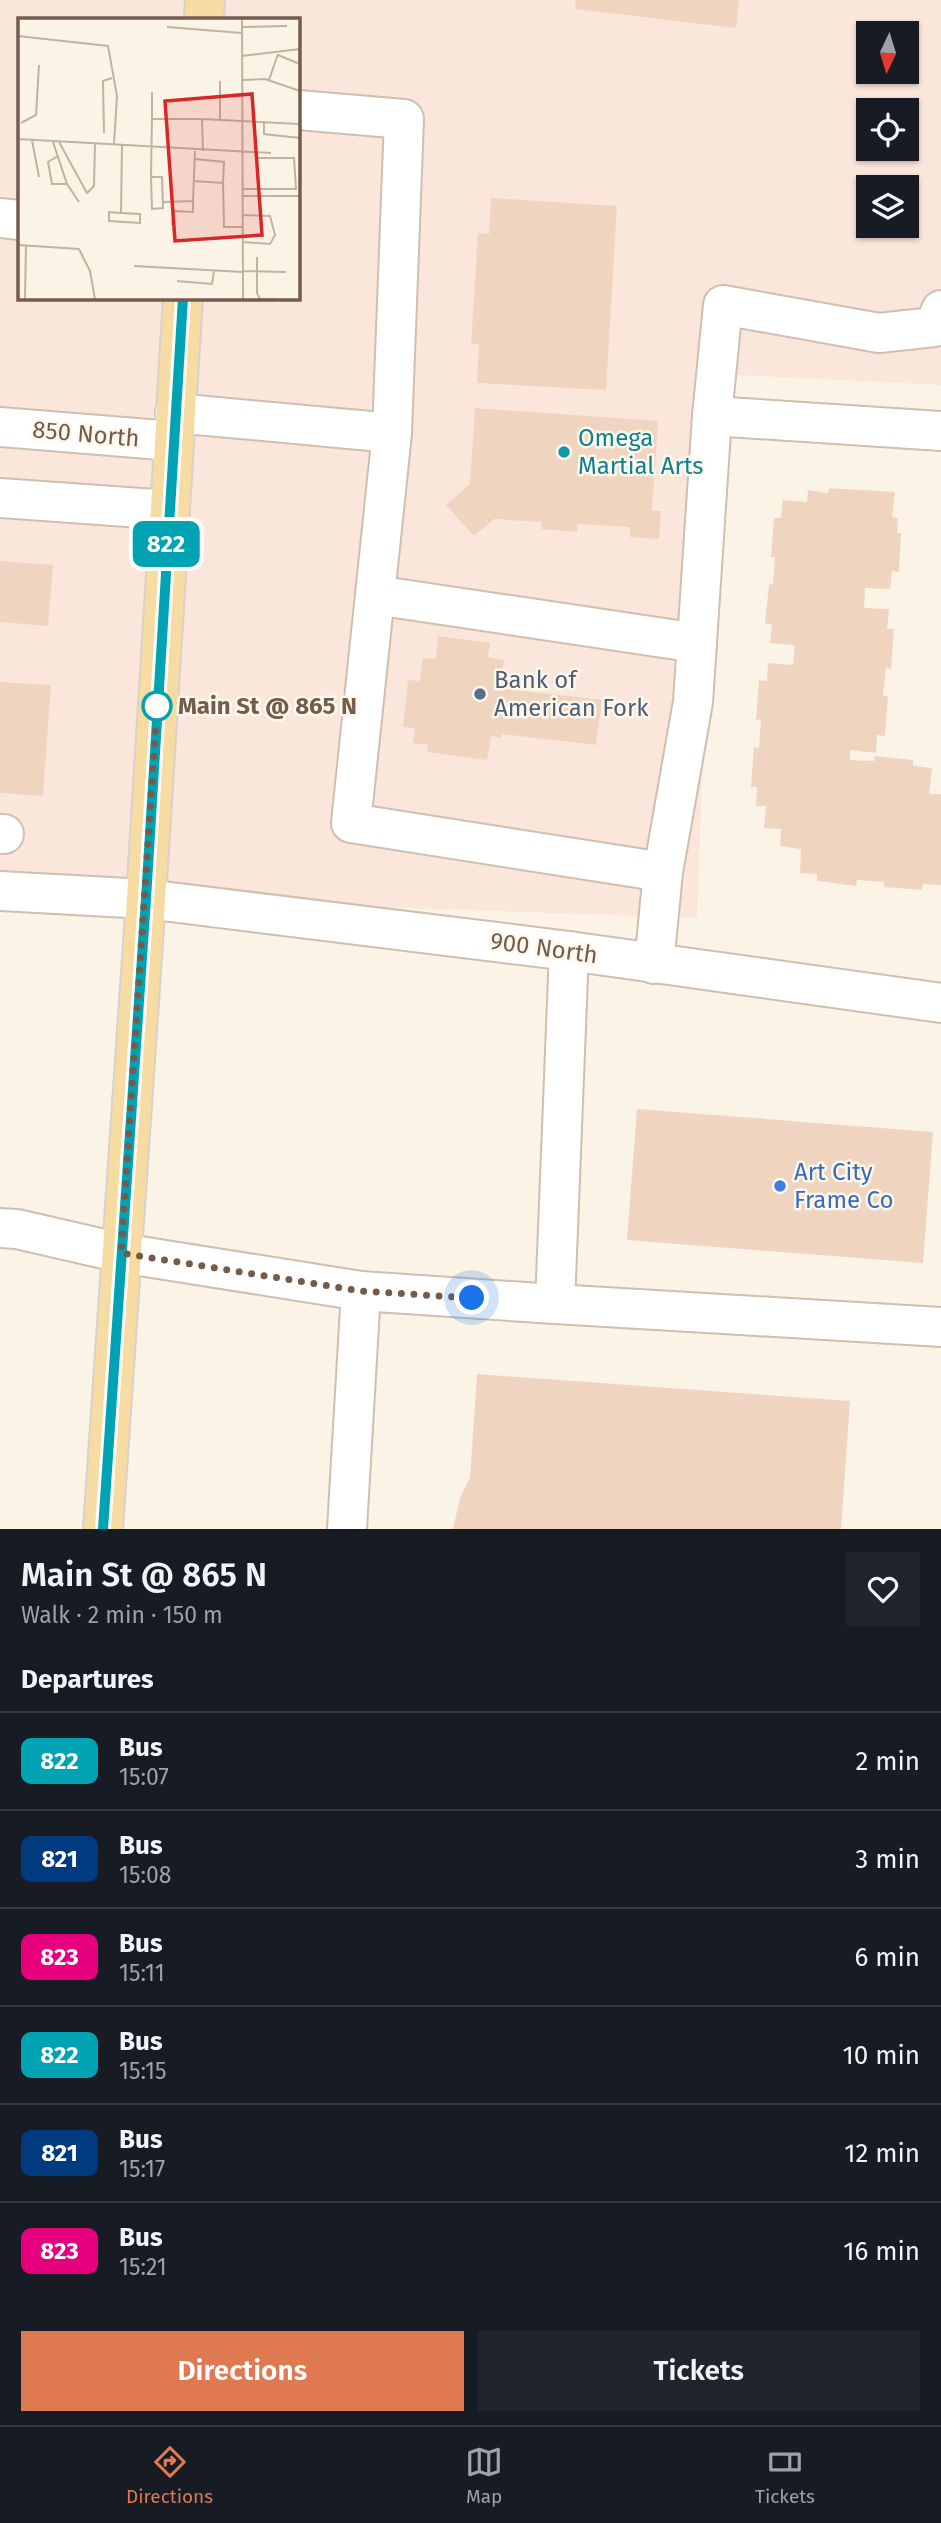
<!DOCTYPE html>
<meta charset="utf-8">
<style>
:root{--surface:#171b24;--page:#20242c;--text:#f1f3f6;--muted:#9ea1a6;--line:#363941;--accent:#df7952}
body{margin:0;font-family:"Fira Sans",sans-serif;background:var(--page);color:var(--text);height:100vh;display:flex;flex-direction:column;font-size:26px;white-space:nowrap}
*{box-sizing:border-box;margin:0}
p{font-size:23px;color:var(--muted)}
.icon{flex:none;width:38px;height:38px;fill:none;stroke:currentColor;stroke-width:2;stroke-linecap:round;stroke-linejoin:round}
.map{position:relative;height:1529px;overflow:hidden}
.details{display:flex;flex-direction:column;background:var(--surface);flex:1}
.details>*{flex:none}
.badge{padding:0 14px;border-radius:10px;font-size:24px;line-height:46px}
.needle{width:46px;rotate:184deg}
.fabs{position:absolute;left:856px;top:21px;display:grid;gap:14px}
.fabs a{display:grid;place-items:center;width:63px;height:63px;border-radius:0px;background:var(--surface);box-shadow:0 2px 5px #0004;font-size:35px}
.you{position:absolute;width:35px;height:35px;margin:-18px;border:5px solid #fff;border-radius:50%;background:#1a73e8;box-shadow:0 0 0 10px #1a73e833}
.map>.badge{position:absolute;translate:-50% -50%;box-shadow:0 0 0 4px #fff}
h2{padding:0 21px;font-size:26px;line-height:63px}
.round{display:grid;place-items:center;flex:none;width:74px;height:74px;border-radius:0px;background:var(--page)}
.summary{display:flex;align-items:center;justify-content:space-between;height:119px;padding:0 21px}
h1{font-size:33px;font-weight:600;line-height:52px}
.primary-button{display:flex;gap:14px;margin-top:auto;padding:14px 21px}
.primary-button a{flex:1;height:80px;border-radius:0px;background:var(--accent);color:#fff;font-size:28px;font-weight:600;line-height:80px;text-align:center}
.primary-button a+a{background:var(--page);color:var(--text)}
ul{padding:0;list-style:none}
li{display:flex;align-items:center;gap:21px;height:98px;padding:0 21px;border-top:2px solid var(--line)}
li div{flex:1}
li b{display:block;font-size:26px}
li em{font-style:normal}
li .badge{min-width:77px;font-weight:700;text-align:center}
.tabs{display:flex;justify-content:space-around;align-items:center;height:98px;border-top:2px solid var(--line);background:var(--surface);font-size:19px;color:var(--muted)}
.tabs a{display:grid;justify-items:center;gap:4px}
.tabs .selected{color:var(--accent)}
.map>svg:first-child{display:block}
.commercial{fill:#fbe6db;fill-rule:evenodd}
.building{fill:#efd5bf}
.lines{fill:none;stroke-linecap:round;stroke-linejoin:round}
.minor-casing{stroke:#cfbfb0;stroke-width:42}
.major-casing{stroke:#d8d1cd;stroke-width:42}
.minor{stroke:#fff;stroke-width:38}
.major{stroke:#f6dca2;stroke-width:38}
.line-casing{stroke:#fff;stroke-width:16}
.line{stroke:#00a3b4;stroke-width:10}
.walk{stroke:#735c4c;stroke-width:7;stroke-dasharray:0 12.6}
.culture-dot{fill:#0f9aa8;stroke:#fef8ec;stroke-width:2.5}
.service-dot{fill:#5c6f8a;stroke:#fef8ec;stroke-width:2.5}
.stop-dot{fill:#fff;stroke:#00a3b4;stroke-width:3.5}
.shop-dot{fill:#3f7fe0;stroke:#fef8ec;stroke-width:2.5}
.labels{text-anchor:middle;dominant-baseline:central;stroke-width:5;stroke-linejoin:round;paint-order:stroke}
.street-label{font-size:24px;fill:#735c4c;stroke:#fef8ec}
.culture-label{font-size:24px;fill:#0d838f;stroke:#fef8ec;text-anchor:start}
.service-label{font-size:24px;fill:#4e5e75;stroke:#fef8ec;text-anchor:start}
.stop-label{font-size:24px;font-weight:bold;fill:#735c4c;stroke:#fef8ec;text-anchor:start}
.shop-label{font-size:24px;fill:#366cbe;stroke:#fef8ec;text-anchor:start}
.inset-road{fill:none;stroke:#c1b2a3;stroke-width:2}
.view{fill:#d62828;fill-opacity:0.15;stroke:#d62828;stroke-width:3.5}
.inset-edge{fill:none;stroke:#735c4c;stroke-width:3.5}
</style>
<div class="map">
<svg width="941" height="1529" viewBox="0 0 941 1529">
<rect width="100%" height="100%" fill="#fbf4e6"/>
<!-- commercial -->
<path class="commercial" d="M 0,0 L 941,0 L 941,385 L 717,374 L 697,918 L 146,899 L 0,888 ZM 19,19 L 298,19 L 298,298 L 19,298 ZM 868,33 L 906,33 L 906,72 L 868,72 ZM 868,110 L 906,110 L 906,149 L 868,149 ZM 868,187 L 906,187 L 906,226 L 868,226 Z"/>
<!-- building -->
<g class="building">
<path d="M 576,0 L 739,0 L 736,28 L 575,9 Z"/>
<path d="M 491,198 L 617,206 L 606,390 L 477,383 L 479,344 L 471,344 L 478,233 L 489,234 Z"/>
<path d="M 475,408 L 658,421 L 652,511 L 661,511 L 659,539 L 630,537 L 630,527 L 578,524 L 577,532 L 541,529 L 542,522 L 494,519 L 474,536 L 446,505 L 470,484 Z"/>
<path d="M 829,488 L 895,492 L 892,517 L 898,518 L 897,533 L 901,533 L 899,572 L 892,571 L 890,589 L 865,588 L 864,608 L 889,609 L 887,629 L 894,629 L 891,669 L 886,668 L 883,696 L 888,696 L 885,736 L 877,735 L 876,753 L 850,750 L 850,760 L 874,761 L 875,756 L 913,760 L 913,766 L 932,768 L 929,794 L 941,794 L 941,885 L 923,884 L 922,890 L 884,887 L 884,882 L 857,880 L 856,886 L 817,881 L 817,874 L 800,873 L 801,849 L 780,846 L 781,829 L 764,828 L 766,806 L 756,806 L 757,787 L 751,787 L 754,747 L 759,748 L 761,719 L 756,720 L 759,680 L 767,681 L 768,663 L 793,665 L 795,645 L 770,643 L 772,624 L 765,624 L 769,585 L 773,584 L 775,557 L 771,557 L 774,518 L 781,518 L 783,500 L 807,502 L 808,490 L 828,493 Z"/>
<path d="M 0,561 L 53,565 L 48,626 L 0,622 Z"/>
<path d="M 438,636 L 490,643 L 488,657 L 504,660 L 501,682 L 508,682 L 507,689 L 602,700 L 596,745 L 502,734 L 501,738 L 491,736 L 487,760 L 427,752 L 428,745 L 413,743 L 415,728 L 403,727 L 408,680 L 420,681 L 423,658 L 436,659 Z"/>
<path d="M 0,682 L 51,685 L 43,796 L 0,793 Z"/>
<path d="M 637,1109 L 933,1132 L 923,1263 L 627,1240 Z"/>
<path d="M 477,1374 L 850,1401 L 841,1529 L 453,1529 L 460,1498 L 470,1478 Z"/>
</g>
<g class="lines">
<!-- minor casing -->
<g class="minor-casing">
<g id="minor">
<path d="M 298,110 L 404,119 L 392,433 L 375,595"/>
<path d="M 0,218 L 19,220"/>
<path d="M 175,413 L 392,433"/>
<path d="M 712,416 L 723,305 L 879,333 L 934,327 L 941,310"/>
<path d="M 0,427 L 173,441"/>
<path d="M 0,498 L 169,510"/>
<path d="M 0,834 L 4,834"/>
<path d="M 663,872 L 351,823 L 375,595 L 697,643"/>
<path d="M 0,891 L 146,899 L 569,951 L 941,1003"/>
<path d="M 654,964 L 663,872 L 693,702 L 712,416 L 941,431"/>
<path d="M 0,1228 L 17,1229 L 121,1253 L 361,1291 L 555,1304 L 569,951"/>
<path d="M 555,1304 L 941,1327"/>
<path d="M 347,1529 L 361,1291"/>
</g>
</g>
<!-- major casing -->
<g class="major-casing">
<g id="major">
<path d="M 204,19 L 205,0"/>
<path d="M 103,1529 L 146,899 L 183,298"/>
</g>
</g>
<!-- minor -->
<use href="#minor" class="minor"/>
<!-- major -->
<use href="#major" class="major"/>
</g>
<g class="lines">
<!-- line casing -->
<g class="line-casing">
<path id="line" d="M 103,1529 L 146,899 L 183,298"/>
</g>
<!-- line -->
<use href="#line" class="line"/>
<!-- walk -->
<path class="walk" d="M 157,706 L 121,1253 L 361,1291 L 472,1298"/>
</g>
<!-- markers -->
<circle class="culture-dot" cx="564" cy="452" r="7"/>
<circle class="service-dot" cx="480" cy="694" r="7"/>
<circle class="stop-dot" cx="157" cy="706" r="14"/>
<circle class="shop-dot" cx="780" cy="1186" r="7"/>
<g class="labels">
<!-- street labels -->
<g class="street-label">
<text transform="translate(86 434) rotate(5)">850 North</text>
<text transform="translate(544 948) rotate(8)">900 North</text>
</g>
<!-- culture labels -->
<g class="culture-label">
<text x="578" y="438">Omega<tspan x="578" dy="28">Martial Arts</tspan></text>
</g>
<!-- service labels -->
<g class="service-label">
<text x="494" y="680">Bank of<tspan x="494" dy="28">American Fork</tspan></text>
</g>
<!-- stop labels -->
<g class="stop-label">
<text x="178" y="706">Main St @ 865 N</text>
</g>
<!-- shop labels -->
<g class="shop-label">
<text x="794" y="1172">Art City<tspan x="794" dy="28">Frame Co</tspan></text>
</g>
</g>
<!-- overview -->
<g transform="translate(18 18)">
<rect width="282" height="282" fill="#fbf4e6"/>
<path class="inset-road" d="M 224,0 L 225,281M 149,9 L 224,15M 224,9 L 269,8M 0,18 L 90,28 L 99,78 L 96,126M 260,37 L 282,46M 224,38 L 282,31M 224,62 L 247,61 L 282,73M 251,62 L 260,36M 202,63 L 202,101M 134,74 L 134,101M 246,104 L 246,116 L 282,120M 3,105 L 18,97 L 21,47M 86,115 L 85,63 L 94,60M 0,121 L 253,135M 14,122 L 21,159M 35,124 L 49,166 L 61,184M 41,124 L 69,175 L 76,168 L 77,125M 185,133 L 184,101 L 282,106M 40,138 L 30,144 L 34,166 L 49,166M 133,159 L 144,159 L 145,190 L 134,191 L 133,159 L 134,101 L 184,101M 175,163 L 205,165 L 206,144 L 177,141M 205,165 L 206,209 L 225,209M 225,171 L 278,171 L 276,140 L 238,140M 225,178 L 282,178M 145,184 L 175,183 L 177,133M 103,195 L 91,194 L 91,203 L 122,205 L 122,196 L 103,195 L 104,127M 154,207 L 156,193 L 175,194 L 175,183M 225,224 L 252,226 L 257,217 L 252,198 L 225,197M 0,227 L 61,231 L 72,253 L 77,281M 239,239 L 239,275 L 242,281 L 257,281M 116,248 L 225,254M 225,253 L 268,254M 159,263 L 194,266 L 196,253M 7,281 L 8,227"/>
<path class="view" d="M 234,76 L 244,217 L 157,223 L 147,83 Z"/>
<rect width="282" height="282" class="inset-edge"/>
</g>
</svg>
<div class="fabs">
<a><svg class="needle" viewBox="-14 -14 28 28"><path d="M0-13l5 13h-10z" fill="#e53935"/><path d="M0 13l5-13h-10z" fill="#9ea1a6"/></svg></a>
<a><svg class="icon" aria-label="locate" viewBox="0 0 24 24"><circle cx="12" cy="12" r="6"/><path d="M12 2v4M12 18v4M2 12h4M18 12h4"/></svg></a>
<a><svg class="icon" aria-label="layers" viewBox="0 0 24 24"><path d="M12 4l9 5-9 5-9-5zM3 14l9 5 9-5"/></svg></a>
</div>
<div class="you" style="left:472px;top:1298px"></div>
<b class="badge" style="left:166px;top:544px;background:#00a3b4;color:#fff">822</b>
</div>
<section class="details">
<div class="summary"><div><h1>Main St @ 865 N</h1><p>Walk · 2 min · 150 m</p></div><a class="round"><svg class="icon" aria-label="heart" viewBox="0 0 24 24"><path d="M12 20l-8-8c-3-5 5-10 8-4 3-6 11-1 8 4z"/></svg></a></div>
<h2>Departures</h2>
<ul>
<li><span class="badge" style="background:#00a3b4;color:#fff">822</span><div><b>Bus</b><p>15:07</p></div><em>2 min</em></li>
<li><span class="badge" style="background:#003b80;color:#fff">821</span><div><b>Bus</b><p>15:08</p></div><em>3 min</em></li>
<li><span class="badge" style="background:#e6007e;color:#fff">823</span><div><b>Bus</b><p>15:11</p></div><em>6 min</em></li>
<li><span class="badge" style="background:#00a3b4;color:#fff">822</span><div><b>Bus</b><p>15:15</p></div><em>10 min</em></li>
<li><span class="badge" style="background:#003b80;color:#fff">821</span><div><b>Bus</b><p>15:17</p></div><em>12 min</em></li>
<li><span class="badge" style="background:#e6007e;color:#fff">823</span><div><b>Bus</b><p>15:21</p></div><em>16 min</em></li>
</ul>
<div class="primary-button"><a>Directions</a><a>Tickets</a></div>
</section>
<nav class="tabs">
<a class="selected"><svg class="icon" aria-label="directions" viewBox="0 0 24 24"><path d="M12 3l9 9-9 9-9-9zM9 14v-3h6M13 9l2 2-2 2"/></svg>Directions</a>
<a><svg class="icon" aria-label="map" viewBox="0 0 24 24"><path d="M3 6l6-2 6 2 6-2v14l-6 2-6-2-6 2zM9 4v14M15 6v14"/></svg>Map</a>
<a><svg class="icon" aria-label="tickets" viewBox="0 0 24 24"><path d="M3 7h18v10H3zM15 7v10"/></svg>Tickets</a>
</nav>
